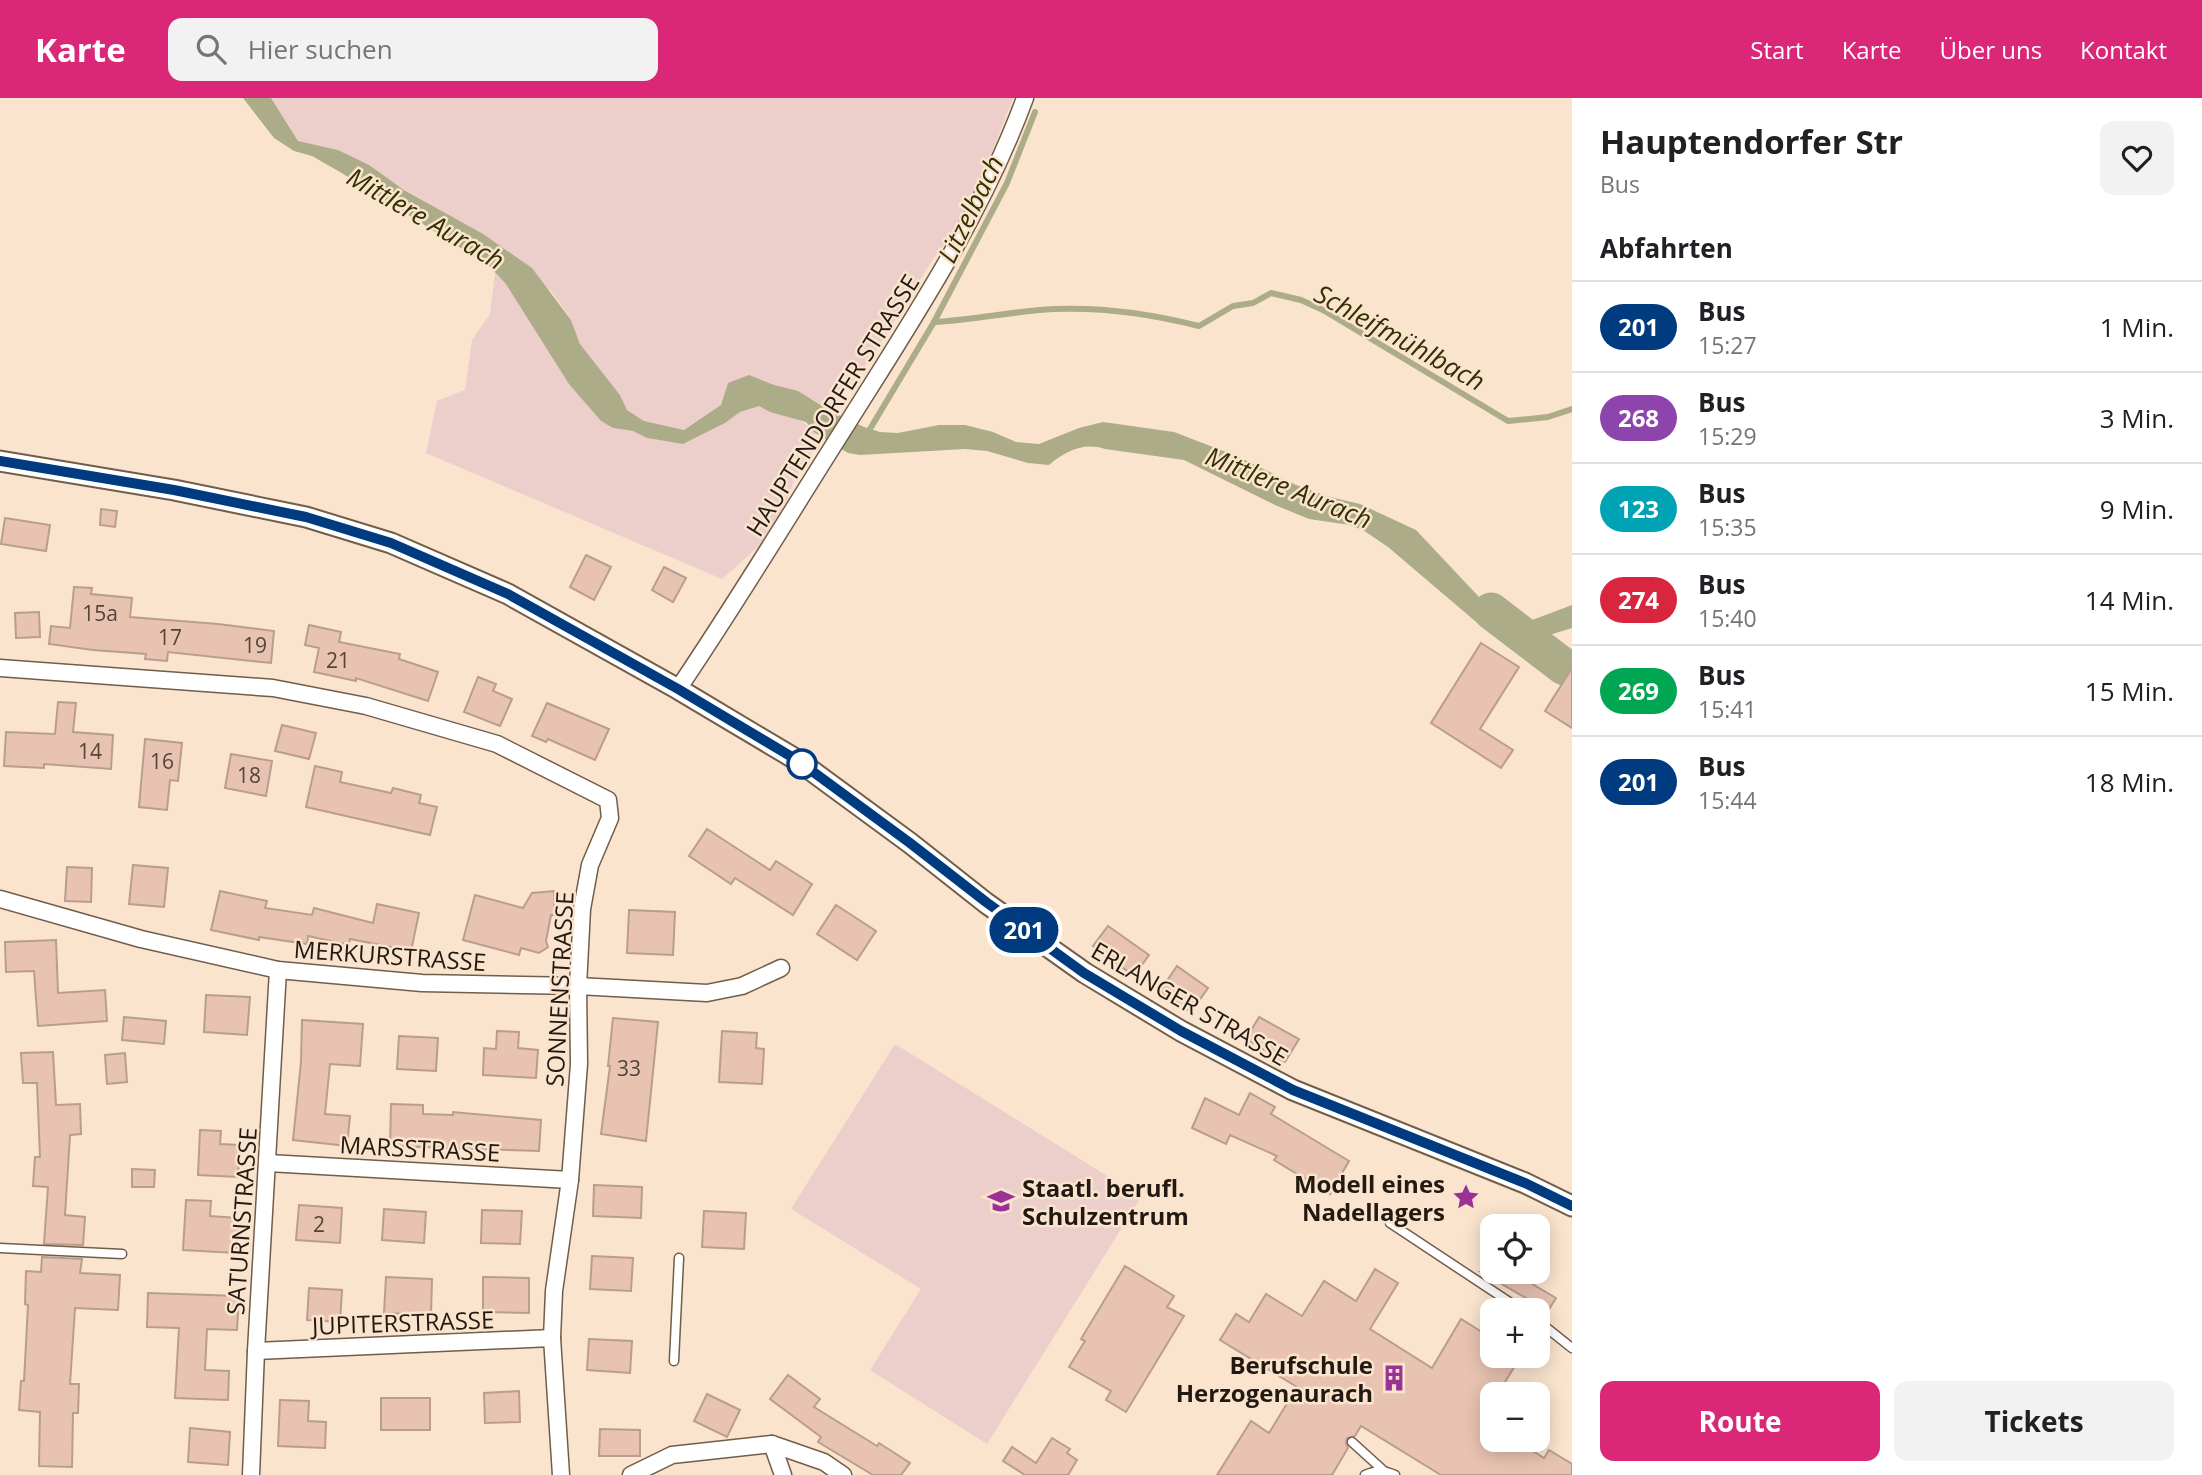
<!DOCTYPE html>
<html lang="de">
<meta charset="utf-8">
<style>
:root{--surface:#fff;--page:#f2f2f2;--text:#202124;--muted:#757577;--line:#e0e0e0;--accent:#db2777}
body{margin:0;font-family:"Open Sans",sans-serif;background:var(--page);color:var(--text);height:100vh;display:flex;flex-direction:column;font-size:26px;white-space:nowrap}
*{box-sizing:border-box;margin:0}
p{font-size:23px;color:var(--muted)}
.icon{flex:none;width:38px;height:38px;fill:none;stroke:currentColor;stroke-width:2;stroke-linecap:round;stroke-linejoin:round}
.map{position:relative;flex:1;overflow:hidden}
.sheet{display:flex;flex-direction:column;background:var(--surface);width:630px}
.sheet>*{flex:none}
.badge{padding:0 14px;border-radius:23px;font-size:24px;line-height:46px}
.buttons{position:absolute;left:1480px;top:1116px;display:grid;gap:14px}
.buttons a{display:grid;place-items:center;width:70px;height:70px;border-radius:14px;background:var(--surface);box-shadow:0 4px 18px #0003;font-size:35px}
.map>.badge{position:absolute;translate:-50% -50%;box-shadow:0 0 0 4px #fff}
h2{padding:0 28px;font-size:26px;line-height:63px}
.round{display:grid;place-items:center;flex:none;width:74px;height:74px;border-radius:14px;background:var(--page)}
.summary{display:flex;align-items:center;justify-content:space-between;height:119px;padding:0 28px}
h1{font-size:33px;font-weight:700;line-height:52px}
.action{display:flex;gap:14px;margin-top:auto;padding:14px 28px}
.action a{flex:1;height:80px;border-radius:14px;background:var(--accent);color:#fff;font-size:28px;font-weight:700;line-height:80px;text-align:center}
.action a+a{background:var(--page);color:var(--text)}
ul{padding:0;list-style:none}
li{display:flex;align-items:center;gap:21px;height:91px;padding:0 28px;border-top:2px solid var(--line)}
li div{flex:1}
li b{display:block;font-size:26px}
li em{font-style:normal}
li .badge{min-width:77px;font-weight:700;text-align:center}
header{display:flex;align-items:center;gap:42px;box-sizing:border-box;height:98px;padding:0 35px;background:var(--accent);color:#fff}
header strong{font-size:33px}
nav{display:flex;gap:38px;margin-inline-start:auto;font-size:24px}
.search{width:490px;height:63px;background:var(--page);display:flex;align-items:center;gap:18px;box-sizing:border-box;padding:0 24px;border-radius:14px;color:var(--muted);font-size:26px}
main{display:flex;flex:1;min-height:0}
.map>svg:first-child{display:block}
.green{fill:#ecceca}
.water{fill:#adac88}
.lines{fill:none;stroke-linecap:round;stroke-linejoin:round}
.stream{stroke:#adac88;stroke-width:6}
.river{stroke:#adac88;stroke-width:37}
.building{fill:#e9c3b1;stroke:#b99d90;stroke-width:2}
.service-casing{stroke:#705d4a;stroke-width:11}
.minor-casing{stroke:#705d4a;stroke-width:19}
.tertiary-casing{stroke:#705d4a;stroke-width:23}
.service{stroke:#fff;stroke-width:8}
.minor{stroke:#fff;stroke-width:16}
.tertiary{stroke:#fff;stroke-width:19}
.line-casing{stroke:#fff;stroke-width:16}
.line{stroke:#003b80;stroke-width:10}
.stop-dot{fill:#fff;stroke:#003b80;stroke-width:3.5}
.labels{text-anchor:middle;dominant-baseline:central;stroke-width:5;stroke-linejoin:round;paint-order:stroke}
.number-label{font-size:21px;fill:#54443a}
.street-label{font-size:24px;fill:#221a12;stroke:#fae4ce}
.poi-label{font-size:24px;font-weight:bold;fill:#221a12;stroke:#fae4ce;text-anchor:end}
.water-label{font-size:26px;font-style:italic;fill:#333001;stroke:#fae4ce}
</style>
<header>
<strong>Karte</strong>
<div class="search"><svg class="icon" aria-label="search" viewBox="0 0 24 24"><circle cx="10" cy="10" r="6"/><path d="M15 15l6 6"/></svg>Hier suchen</div>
<nav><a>Start</a><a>Karte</a><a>Über uns</a><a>Kontakt</a></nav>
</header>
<main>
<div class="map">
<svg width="1572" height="1377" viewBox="0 0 1572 1377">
<rect width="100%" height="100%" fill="#fae4ce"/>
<!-- green -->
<g class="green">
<path d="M 271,0 L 1013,0 L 978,90 L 951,137 L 933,161 L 872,259 L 829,312 C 795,287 768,287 728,285 L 721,307 L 684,332 L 644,323 L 627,312 L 620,297 L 580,246 L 571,221 L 552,194 L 504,150 L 338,52 L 298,43 Z"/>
<path d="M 495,175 L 506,185 L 589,307 L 601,323 L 613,330 L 633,333 L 647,340 L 683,346 L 725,325 L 740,314 L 759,307 C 779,318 801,317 815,335 L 812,355 L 794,382 L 787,403 L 759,448 L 722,481 L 426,355 L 437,303 L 465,292 L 472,242 L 490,216 Z"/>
<path d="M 895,946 L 1141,1099 L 987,1346 L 870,1272 L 921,1191 L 791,1111 Z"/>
</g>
<!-- water -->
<path class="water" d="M 243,0 L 271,0 L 298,43 L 338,52 L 369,67 L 404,92 L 483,136 L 532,170 L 571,222 L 580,246 L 620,297 L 627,312 L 644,323 L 684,332 L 721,307 L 728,285 L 749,277 L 774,287 L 798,293 L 829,312 L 864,329 L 880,334 L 898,335 L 939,327 L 965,327 L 993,334 L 1016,344 L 1039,346 L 1079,330 L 1103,324 L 1174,334 L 1239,359 L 1296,387 L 1330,399 L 1360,406 L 1416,432 L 1479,499 L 1506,520 L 1520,524 L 1535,521 L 1572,507 L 1572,530 L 1518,547 L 1497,538 L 1475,523 L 1388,449 L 1363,432 L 1350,427 L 1309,421 L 1275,407 L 1184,362 L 1105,351 C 1083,344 1066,353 1049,367 L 1028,365 L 987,353 L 965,351 L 860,357 L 848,355 L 815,335 L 806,324 L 770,314 L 759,308 L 740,314 L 725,325 L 683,346 L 647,340 L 633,333 L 613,330 L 601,323 L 569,286 L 506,186 L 488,167 L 340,74 L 312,58 L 294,53 L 274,40 Z"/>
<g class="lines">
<!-- stream -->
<g class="stream">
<path d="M 934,224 L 1007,85 L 1035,14"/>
<path d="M 867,336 L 934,224 C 974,222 1014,213 1054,211 C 1103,209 1152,216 1199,228 L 1233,208 L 1253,205 L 1271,195 L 1301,202 L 1323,212 L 1508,323 L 1548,319 L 1572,311"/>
</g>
<!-- river -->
<path class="river" d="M 1491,513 L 1563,568 L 1572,572"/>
</g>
<!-- building -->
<g class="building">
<path d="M 101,411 L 117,413 L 115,429 L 100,427 Z"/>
<path d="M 5,420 L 50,427 L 46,453 L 1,446 Z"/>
<path d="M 586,457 L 611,469 L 594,502 L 570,489 Z"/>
<path d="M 664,469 L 686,480 L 673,504 L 652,492 Z"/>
<path d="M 74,489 L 92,490 L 91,496 L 132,500 L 130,519 L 218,526 L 274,533 L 271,565 L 168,554 L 167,563 L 145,561 L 146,556 L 93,552 L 49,546 L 51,528 L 70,530 Z"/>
<path d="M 39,514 L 40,539 L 16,540 L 15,515 Z"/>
<path d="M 309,527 L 341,534 L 339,544 L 400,556 L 399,561 L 438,574 L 428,603 L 356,580 L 356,583 L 314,574 L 319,550 L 305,547 Z"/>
<path d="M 1481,545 L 1519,569 L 1480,631 L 1513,652 L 1501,670 L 1431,625 Z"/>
<path d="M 1572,570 L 1572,630 L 1545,613 Z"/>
<path d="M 478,579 L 496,586 L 493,593 L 512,601 L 500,628 L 464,614 Z"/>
<path d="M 58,604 L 76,605 L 73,634 L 113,637 L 111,671 L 44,666 L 44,670 L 4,668 L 6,634 L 55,636 Z"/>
<path d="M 547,605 L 609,631 L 595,662 L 548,641 L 546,644 L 532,638 Z"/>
<path d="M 282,627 L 316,635 L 309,661 L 275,653 Z"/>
<path d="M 145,641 L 182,645 L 178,683 L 170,682 L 167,712 L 139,709 Z"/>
<path d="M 231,656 L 272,663 L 266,698 L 225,690 Z"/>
<path d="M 315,668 L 342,674 L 340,684 L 391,695 L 393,690 L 421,697 L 419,705 L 437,709 L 430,737 L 306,709 Z"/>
<path d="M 707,731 L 770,772 L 776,763 L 812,786 L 793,817 L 735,780 L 731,786 L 689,758 Z"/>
<path d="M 133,767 L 168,770 L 164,809 L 129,806 Z"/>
<path d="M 67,769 L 92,770 L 91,804 L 65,803 Z"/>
<path d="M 220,793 L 267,803 L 265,810 L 312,817 L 314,810 L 373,825 L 377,806 L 419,815 L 411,853 L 350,841 L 349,847 L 308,838 L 307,846 L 259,839 L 259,842 L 211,832 Z"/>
<path d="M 554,793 L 554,817 L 551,817 L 546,843 L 548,849 L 539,855 L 521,850 L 519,857 L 463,842 L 475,797 L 523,810 L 532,795 Z"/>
<path d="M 836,807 L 876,833 L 857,862 L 817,836 Z"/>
<path d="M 629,812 L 675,814 L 673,857 L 627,855 Z"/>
<path d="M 1108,828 L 1149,857 L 1134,878 L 1093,848 Z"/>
<path d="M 56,842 L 58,895 L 105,892 L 107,923 L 38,928 L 34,873 L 6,874 L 5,844 Z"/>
<path d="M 1177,868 L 1208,890 L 1191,914 L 1160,893 Z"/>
<path d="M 206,897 L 250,899 L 247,937 L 204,934 Z"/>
<path d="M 124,919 L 166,923 L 164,946 L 122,942 Z"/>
<path d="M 1259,919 L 1299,941 L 1285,964 L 1246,941 Z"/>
<path d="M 613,920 L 658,924 L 646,1043 L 601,1036 L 610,968 L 608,968 Z"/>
<path d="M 302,922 L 363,926 L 360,968 L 330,966 L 325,1016 L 350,1018 L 347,1048 L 293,1042 L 301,964 Z"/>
<path d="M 497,933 L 519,934 L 518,950 L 538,952 L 536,980 L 483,977 L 484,950 L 496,951 Z"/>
<path d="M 722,933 L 757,935 L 756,950 L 764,951 L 762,986 L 719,984 Z"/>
<path d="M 399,938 L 438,940 L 436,973 L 397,971 Z"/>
<path d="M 53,954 L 56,1007 L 80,1006 L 81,1036 L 70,1037 L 65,1117 L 85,1119 L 83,1147 L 44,1146 L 48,1089 L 33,1088 L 35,1059 L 40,1059 L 37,985 L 23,985 L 21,955 Z"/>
<path d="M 125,955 L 127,984 L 107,986 L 105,957 Z"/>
<path d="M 1250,995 L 1275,1009 L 1271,1016 L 1349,1063 L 1330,1096 L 1274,1062 L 1277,1058 L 1230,1037 L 1226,1046 L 1192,1030 L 1205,1000 L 1239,1017 Z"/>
<path d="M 391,1006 L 423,1007 L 423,1016 L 453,1017 L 453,1014 L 541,1022 L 539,1053 L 390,1048 Z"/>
<path d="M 200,1032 L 221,1033 L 220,1046 L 240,1047 L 238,1079 L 198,1077 Z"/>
<path d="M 132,1071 L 155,1072 L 154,1089 L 132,1089 Z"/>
<path d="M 594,1087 L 642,1089 L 641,1120 L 593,1118 Z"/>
<path d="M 186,1102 L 211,1103 L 210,1118 L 238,1120 L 236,1155 L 183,1152 Z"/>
<path d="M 299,1107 L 342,1110 L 340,1145 L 296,1142 Z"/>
<path d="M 384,1111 L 426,1114 L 424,1145 L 382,1142 Z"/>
<path d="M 482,1112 L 522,1113 L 520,1146 L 481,1145 Z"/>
<path d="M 704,1113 L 746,1115 L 744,1151 L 702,1149 Z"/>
<path d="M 592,1158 L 633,1160 L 631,1193 L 590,1191 Z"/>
<path d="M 42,1159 L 82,1161 L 80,1175 L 120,1177 L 118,1212 L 75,1210 L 70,1286 L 79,1286 L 78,1315 L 73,1315 L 72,1369 L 39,1368 L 40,1314 L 19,1312 L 21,1283 L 24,1283 L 28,1207 L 25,1206 L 26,1173 L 41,1174 Z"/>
<path d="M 1125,1168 L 1174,1198 L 1167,1209 L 1184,1218 L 1126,1314 L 1106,1302 L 1111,1293 L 1069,1269 L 1085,1243 L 1081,1241 Z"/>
<path d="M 1375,1171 L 1398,1185 L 1370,1231 L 1432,1270 L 1461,1221 L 1493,1241 L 1493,1258 L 1521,1258 L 1497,1297 L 1493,1297 L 1493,1304 L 1482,1321 L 1493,1328 L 1493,1342 L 1516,1342 L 1544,1360 L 1549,1352 L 1572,1366 L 1572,1377 L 1441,1377 L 1361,1328 L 1355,1338 L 1347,1340 L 1346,1345 L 1348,1350 L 1332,1377 L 1217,1377 L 1251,1323 L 1269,1335 L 1297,1289 L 1220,1242 L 1236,1216 L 1249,1224 L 1266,1196 L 1302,1218 L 1324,1183 L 1356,1203 Z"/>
<path d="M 1481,1174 L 1512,1174 L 1556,1200 L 1548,1213 Z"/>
<path d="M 386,1179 L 432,1181 L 431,1217 L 384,1215 Z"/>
<path d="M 483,1179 L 529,1180 L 529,1215 L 483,1214 Z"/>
<path d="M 309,1190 L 342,1192 L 340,1224 L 307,1222 Z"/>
<path d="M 148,1195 L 239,1198 L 237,1232 L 207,1231 L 205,1272 L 229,1273 L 228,1302 L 175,1300 L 179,1230 L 147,1229 Z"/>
<path d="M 589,1241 L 632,1243 L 630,1275 L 587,1272 Z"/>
<path d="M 788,1277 L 820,1301 L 814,1309 L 877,1348 L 879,1345 L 910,1365 L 901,1377 L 873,1377 L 818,1344 L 821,1339 L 770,1301 Z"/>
<path d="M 519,1293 L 520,1324 L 485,1325 L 484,1295 Z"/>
<path d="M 707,1296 L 740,1312 L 727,1339 L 694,1323 Z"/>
<rect x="381" y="1300" width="49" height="32"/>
<path d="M 280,1302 L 309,1303 L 308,1323 L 326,1324 L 325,1350 L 278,1348 Z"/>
<path d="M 190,1330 L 230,1334 L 228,1367 L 188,1364 Z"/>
<path d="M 600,1331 L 640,1332 L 640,1358 L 599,1358 Z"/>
<path d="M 1052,1340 L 1070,1351 L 1067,1355 L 1077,1362 L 1068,1377 L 1025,1377 L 1003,1363 L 1012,1349 L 1036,1365 Z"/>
</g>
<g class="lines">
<!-- service casing -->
<g class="service-casing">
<g id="service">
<path d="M 1390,1125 L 1523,1213"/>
<path d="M 0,1150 L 122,1156"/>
<path d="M 1538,1223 L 1572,1250"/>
<path d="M 674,1263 L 679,1160"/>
<path d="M 1352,1344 L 1384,1373"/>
<path d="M 1365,1377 C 1376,1372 1384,1372 1395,1377"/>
</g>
</g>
<!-- minor casing -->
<g class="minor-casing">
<g id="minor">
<path d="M 0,570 L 273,590 L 366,608 L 497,646 L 608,702 L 610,720 L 590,767 L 582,811 L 578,888 L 579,966 L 570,1082 L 554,1193 L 552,1240 L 561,1377"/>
<path d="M 678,591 C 737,504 791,414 847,326 C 913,221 982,117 1025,0"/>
<path d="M 0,801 L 141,841 L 278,872 L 422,885 L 578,888 L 707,895 L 742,888 L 781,870"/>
<path d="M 268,1065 L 570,1082"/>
<path d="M 256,1253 L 552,1240"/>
<path d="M 772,1346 L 783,1377"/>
<path d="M 251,1377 L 256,1253 L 278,872"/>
<path d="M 631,1377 L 672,1357 L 772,1346 L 824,1364 L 843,1377"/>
</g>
</g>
<!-- tertiary casing -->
<g class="tertiary-casing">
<path id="tertiary" d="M 0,363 L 174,392 L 306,419 L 391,445 L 508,496 L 678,591 L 797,662 L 910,745 L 986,805 L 1085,875 L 1181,933 L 1293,992 L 1525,1085 L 1572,1108"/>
</g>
<!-- service -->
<use href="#service" class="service"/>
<!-- minor -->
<use href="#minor" class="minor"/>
<!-- tertiary -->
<use href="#tertiary" class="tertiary"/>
</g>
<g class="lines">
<!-- line casing -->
<g class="line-casing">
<path id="line" d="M 0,363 L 174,392 L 306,419 L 391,445 L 508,496 L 678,591 L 797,662 L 910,745 L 986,804 L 1084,875 L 1181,933 L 1293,992 L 1525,1085 L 1572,1108"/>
</g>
<!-- line -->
<use href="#line" class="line"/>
</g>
<!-- icons -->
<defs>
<g id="sight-bare" transform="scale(2.1)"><path d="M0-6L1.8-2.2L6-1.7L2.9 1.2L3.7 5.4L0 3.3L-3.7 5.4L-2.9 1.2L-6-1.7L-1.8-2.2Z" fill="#9a3296" stroke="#fae4ce" stroke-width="2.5" paint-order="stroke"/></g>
<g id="school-bare" transform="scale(2.1)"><path d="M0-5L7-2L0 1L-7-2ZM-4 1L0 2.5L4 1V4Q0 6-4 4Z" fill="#9a3296" stroke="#fae4ce" stroke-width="2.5" paint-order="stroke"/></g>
<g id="building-bare" transform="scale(2.1)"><path d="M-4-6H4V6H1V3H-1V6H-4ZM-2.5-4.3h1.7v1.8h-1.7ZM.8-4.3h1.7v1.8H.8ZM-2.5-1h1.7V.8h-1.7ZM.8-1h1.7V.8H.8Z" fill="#9a3296" stroke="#fae4ce" stroke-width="2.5" paint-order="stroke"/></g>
</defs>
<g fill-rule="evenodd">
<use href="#sight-bare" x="1466" y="1099"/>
<use href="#school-bare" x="1001" y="1103"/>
<use href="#building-bare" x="1394" y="1280"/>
</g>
<!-- markers -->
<circle class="stop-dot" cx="802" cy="666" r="14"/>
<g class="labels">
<!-- number labels -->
<g class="number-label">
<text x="100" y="515">15a</text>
<text x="170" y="539">17</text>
<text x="255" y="547">19</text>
<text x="338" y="562">21</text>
<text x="90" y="653">14</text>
<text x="162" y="663">16</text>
<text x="249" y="677">18</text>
<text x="629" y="970">33</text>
<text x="319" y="1126">2</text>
</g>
<!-- street labels -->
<g class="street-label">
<text transform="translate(832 307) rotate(-58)">HAUPTENDORFER STRASSE</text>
<text transform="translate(390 857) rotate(4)">MERKURSTRASSE</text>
<text transform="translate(559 891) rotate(-87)">SONNENSTRASSE</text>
<text transform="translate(1190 905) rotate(30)">ERLANGER STRASSE</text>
<text transform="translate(420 1050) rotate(3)">MARSSTRASSE</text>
<text transform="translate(241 1123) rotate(-86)">SATURNSTRASSE</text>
<text transform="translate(403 1224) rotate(-2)">JUPITERSTRASSE</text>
</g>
<!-- poi labels -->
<g class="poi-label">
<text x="1445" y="1085">Modell eines<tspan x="1445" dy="28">Nadellagers</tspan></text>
<text x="1022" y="1089" text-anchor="start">Staatl. berufl.<tspan x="1022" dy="28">Schulzentrum</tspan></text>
<text x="1373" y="1266">Berufschule<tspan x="1373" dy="28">Herzogenaurach</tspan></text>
</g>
<!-- water labels -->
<g class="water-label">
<text transform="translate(970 111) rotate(-64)">Litzelbach</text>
<text transform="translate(426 120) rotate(30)">Mittlere Aurach</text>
<text transform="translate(1400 239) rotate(29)">Schleifmühlbach</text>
<text transform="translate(1289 389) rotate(22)">Mittlere Aurach</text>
</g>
</g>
</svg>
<div class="buttons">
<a><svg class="icon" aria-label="locate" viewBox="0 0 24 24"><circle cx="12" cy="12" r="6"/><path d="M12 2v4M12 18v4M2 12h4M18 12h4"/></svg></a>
<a>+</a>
<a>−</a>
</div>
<b class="badge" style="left:1024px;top:832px;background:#003b80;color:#fff">201</b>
</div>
<section class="sheet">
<div class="summary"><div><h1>Hauptendorfer Str</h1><p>Bus</p></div><a class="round"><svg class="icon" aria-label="heart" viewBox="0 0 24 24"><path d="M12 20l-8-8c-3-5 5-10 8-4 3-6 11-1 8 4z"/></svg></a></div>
<h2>Abfahrten</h2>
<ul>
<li><span class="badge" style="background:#003b80;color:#fff">201</span><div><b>Bus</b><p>15:27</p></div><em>1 Min.</em></li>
<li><span class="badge" style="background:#8e44ad;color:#fff">268</span><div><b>Bus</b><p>15:29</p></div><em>3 Min.</em></li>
<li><span class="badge" style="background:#00a3b4;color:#fff">123</span><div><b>Bus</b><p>15:35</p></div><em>9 Min.</em></li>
<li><span class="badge" style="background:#d7263d;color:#fff">274</span><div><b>Bus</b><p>15:40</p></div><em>14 Min.</em></li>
<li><span class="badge" style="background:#00a651;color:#fff">269</span><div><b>Bus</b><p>15:41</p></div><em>15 Min.</em></li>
<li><span class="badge" style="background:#003b80;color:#fff">201</span><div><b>Bus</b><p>15:44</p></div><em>18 Min.</em></li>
</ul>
<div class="action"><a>Route</a><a>Tickets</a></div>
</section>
</main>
